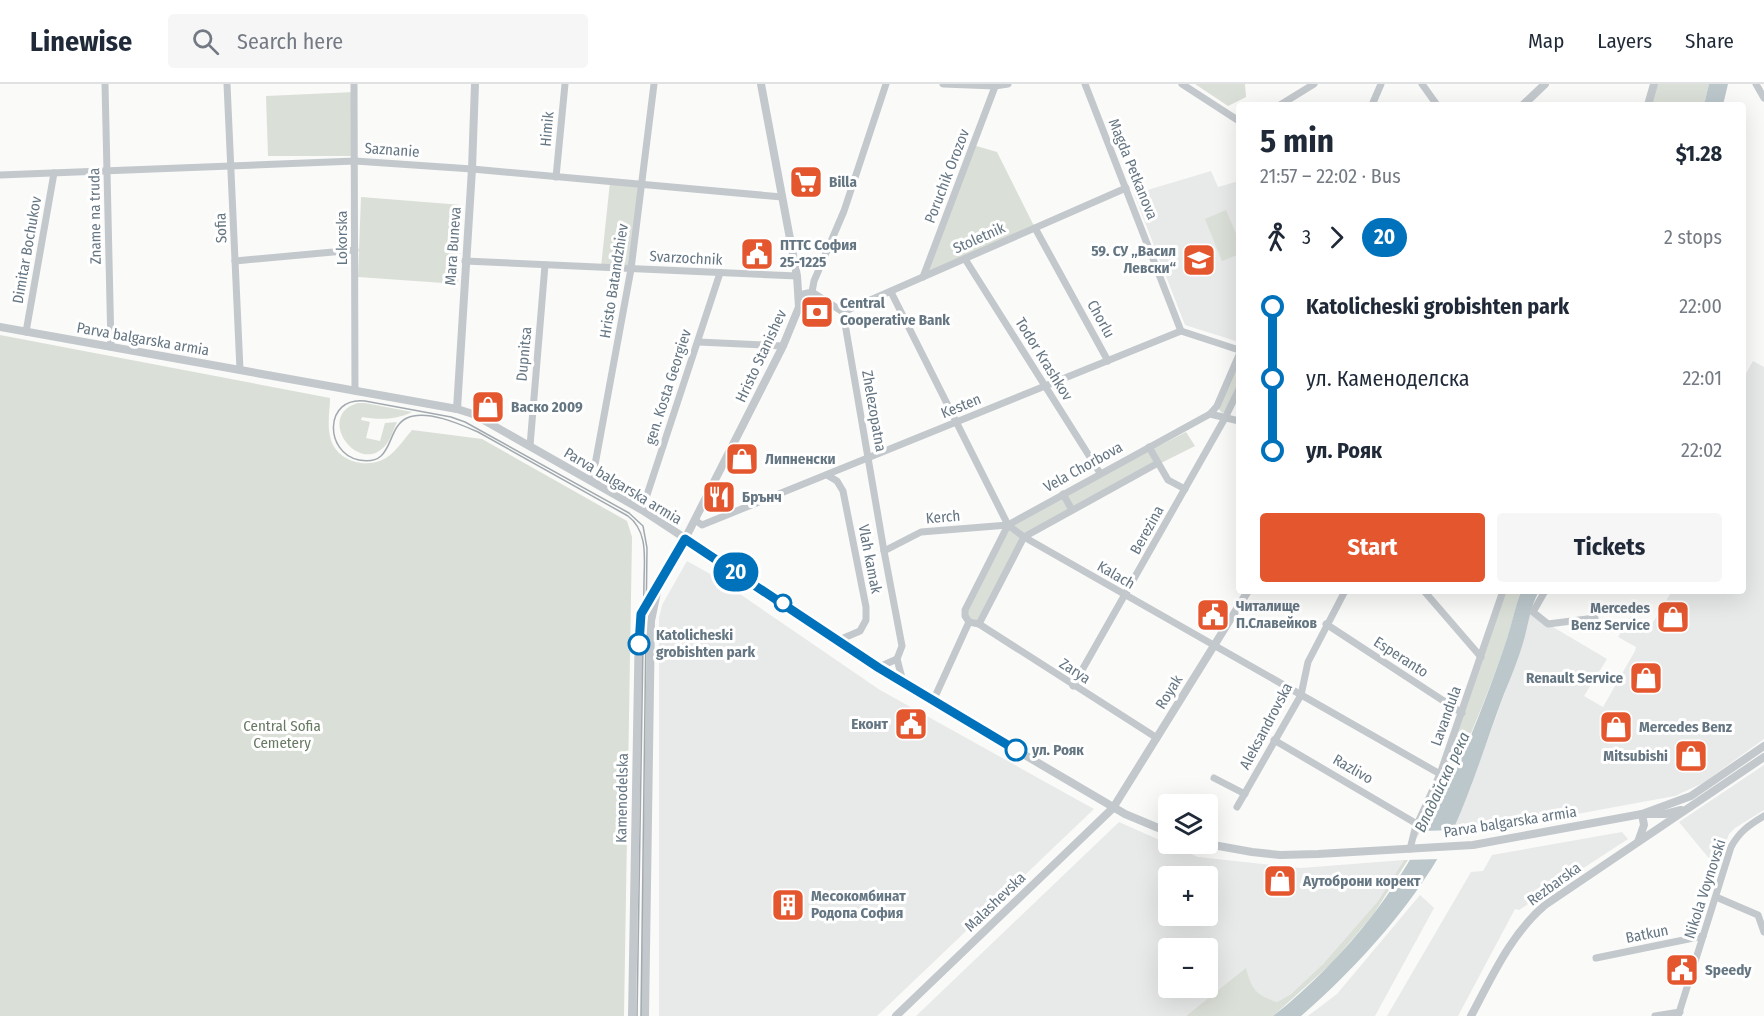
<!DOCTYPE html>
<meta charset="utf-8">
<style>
:root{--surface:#fff;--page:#f6f6f7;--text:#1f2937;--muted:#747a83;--line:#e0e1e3;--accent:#e4572e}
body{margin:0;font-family:"Fira Sans Condensed",sans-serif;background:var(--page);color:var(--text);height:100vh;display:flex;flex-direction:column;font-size:22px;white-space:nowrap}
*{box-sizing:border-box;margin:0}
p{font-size:20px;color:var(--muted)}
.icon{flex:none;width:33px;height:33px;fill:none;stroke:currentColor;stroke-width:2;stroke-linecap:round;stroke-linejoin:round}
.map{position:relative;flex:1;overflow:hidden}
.sheet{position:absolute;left:1236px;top:18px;width:510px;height:492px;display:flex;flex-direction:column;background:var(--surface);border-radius:6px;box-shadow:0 6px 24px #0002}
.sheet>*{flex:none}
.badge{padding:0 12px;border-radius:20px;font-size:21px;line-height:39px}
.fabs{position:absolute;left:1158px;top:710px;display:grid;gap:12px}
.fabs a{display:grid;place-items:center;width:60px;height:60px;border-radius:6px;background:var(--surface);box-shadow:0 6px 24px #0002;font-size:30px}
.map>.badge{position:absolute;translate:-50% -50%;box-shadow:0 0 0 3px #fff}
.legs{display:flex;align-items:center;gap:9px;height:66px;padding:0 24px;font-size:20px}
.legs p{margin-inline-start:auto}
.headline{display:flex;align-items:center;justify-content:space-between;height:102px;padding:0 24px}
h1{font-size:33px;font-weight:700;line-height:45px}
.cta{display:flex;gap:12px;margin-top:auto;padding:12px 24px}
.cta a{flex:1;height:69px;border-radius:6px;background:var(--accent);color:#fff;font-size:24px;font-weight:700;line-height:69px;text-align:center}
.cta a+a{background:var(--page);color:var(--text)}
ul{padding:0 24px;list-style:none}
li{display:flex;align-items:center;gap:21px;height:72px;font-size:22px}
li i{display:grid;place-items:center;width:9px;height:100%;margin:0 8px;background:currentColor}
li i::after{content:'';width:15px;height:15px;margin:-8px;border:4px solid;border-radius:50%;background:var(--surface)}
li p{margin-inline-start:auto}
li:first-child i{background:linear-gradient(#0000 50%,currentColor 0)}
li:last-child i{background:linear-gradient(currentColor 50%,#0000 0)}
header{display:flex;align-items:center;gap:36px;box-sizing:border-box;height:84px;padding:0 30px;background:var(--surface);border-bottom:2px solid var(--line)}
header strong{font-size:28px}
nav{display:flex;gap:33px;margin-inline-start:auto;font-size:21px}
.search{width:420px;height:54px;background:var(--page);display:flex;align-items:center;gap:15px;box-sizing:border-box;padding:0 21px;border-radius:6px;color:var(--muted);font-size:22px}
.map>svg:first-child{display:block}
.built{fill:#e8e9e9;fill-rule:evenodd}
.green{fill:#dadfd7}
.water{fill:#bbc7cb}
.pier{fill:#fafaf8}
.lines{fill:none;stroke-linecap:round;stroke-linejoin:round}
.minor{stroke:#c3c8cc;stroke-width:7}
.tertiary{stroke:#c3c8cc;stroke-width:8}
.tram{stroke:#a2aab0;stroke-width:1.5}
.line-1-casing{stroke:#fff;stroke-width:14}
.line-1{stroke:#0072bc;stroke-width:9}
.stop-1-dot{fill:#fff;stroke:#0072bc;stroke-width:3}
.labels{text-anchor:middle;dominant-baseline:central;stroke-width:6;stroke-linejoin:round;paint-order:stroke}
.street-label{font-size:15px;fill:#657683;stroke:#fff}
.poi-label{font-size:15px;font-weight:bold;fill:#657683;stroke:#fff;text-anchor:start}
.stop-label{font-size:15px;font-weight:bold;fill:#657683;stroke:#fff;text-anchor:start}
.park-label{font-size:15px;fill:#687a64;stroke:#fff}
.water-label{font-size:16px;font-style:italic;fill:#60757c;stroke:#fff}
</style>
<header>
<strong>Linewise</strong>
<div class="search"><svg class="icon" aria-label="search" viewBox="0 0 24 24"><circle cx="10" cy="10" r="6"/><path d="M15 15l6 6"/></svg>Search here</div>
<nav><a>Map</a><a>Layers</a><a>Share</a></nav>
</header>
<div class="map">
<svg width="1764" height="932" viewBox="0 0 1764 932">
<rect width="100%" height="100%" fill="#fafaf8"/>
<!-- built -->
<g class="built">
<path d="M 1211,87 L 1218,103 L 1239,97 L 1239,258 L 1185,241 L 1134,110 Z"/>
<path d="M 1753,277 L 1764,283 L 1764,655 L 1703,699 L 1675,712 L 1544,736 L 1453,746 L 1470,705 L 1523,558 L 1530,525 L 1548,540 L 1607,575 L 1584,612 L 1603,623 L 1635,567 L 1636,563 L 1618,553 L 1631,532 L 1650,543 L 1672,507 L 1743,507 L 1743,295 Z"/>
<path d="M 687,477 L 712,491 L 880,606 L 1094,725 L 877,932 L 659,932 L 659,534 L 662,521 Z"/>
<path d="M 1764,681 L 1764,726 L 1735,744 L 1729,750 L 1719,777 L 1712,778 L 1679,738 Z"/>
<path d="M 1119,738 L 1198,773 L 1301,784 L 1404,776 L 1378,817 L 1323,880 L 1291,910 L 1277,918 L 1261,913 L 1250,900 L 1246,885 L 1186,932 L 916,932 ZM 1168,792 L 1208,792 L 1208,831 L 1168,831 ZM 1168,864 L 1208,864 L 1208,903 L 1168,903 Z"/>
<path d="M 1622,748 L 1628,755 L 1519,826 L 1515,825 L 1458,932 L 1387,932 L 1471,788 L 1483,787 L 1492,771 Z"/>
<path d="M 1420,811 L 1434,824 L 1375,932 L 1308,932 L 1337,910 Z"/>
</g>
<!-- green -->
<g class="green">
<path d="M 1195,0 L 1245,0 L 1246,13 L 1228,22 Z"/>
<path d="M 1654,0 L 1709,0 L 1704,21 L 1648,21 Z"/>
<path d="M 355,8 L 353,72 L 268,72 L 266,12 Z"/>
<path d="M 973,61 L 997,68 L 1035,144 L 923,193 Z"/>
<path d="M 610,98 L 642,101 L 631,185 L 601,183 Z"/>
<path d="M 361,113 L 462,121 L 458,200 L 358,193 Z"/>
<path d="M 1226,126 L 1239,157 L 1239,170 L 1222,177 L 1205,135 Z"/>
<path d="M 0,251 L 330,314 C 330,326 327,340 330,352 C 334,375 362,385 382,376 C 394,371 404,355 412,346 L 482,355 L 627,437 L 632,453 L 624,932 L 0,932 Z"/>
<path d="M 1239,276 L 1239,298 L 1225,328 L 1222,329 L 1218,324 Z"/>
<path d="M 358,319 L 365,319 L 412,328 C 396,336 379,336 362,333 L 361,336 L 370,338 L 366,354 L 380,357 L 385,339 L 397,338 C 393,346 391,356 384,363 C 357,391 315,331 358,319 Z"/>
<path d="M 1186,348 L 1195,362 L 1161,379 L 1153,365 Z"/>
<path d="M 1149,363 L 1158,379 L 1024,453 L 979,540 L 969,538 L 965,526 L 1008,441 Z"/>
<path d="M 1503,507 L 1521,507 C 1515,523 1512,540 1507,556 C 1484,621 1457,686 1426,747 L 1420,748 L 1410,765 L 1440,690 Z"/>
<path d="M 1404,776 L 1408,776 L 1373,831 L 1332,879 L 1273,932 L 1186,932 L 1246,884 C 1252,906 1256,911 1277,918 L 1291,910 L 1323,880 L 1378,817 Z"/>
</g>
<!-- water -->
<g class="water">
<path d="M 1709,0 L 1728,0 L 1723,21 L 1704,21 Z"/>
<path d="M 1521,507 L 1539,507 C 1529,526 1529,539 1523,559 C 1518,576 1511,593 1504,610 C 1487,655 1473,702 1453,746 C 1421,813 1357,884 1301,932 L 1273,932 C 1310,903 1343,869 1372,832 C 1431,756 1476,646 1507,555 C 1512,539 1515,523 1521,507 Z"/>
</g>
<!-- pier -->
<path class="pier" d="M 1456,746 L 1441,775 L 1405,776 L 1422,747 Z"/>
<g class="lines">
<!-- minor -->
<g class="minor">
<path d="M 105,0 L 111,263"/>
<path d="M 227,0 L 240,286"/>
<path d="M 354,0 L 355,307"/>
<path d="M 943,0 L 995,2 L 1008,0"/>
<path d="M 1085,0 L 1181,247"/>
<path d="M 1182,0 L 1239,37"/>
<path d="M 1422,0 L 1437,21"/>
<path d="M 1756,0 L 1764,14"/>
<path d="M 1280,21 L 1314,0"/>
<path d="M 1372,21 L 1381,0"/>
<path d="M 0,91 L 355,77 L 472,85 L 782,113"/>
<path d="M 556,93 L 565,0"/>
<path d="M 1035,144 L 1108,277"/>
<path d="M 965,175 L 1100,389"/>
<path d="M 235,177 L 355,166"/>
<path d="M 465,177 L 797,192"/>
<path d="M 923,193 L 996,0"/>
<path d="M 812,208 L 843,228 L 884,467 L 902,562 L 897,575 L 903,598"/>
<path d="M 891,208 L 1008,441 L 1024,453 L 1440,690"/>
<path d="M 799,211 L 812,208 L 814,197 L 844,127 L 886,0"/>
<path d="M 843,228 L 1126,104"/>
<path d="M 26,248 L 54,89"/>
<path d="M 698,258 L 783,262"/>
<path d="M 1210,330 L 1239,337"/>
<path d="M 530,362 L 545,181"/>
<path d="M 1149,363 L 1168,396 L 1185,405"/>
<path d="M 827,391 L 837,397 L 843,407 L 866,523 L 866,536 L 860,547 L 839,556"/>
<path d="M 592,397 L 631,185 L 654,0"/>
<path d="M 1063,410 L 1072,426"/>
<path d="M 642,426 L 720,189"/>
<path d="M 695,436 L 702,441 L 1181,247 L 1239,266"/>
<path d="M 884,467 L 921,448 L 1008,441"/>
<path d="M 1424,507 L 1481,573"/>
<path d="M 1545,507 L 1533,528 L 1548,540 L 1595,534"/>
<path d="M 969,538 L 965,532 L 965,526 L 1008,441 L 1210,330 L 1217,322 L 1239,271"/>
<path d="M 969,538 L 979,540 L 1024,453 L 1158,379"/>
<path d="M 979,540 L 1157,654"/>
<path d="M 1326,540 L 1462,629"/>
<path d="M 879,583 L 897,575"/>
<path d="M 1073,602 L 1225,334 L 1239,305"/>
<path d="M 933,617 L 969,538"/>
<path d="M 1274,656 L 1417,740"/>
<path d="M 1214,694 L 1245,710"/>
<path d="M 1237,723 L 1301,611 L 1308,578 L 1345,507"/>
<path d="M 1410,765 L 1415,745 L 1440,690 L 1503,507"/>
<path d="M 1716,813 L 1758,831 L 1764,848"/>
<path d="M 1596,874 L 1703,852"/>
<path d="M 1655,932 L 1680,928"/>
<path d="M 1678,932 L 1731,763 C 1739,748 1749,741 1764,732"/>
</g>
<!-- tertiary -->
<g class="tertiary">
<path d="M 1523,21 L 1545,0"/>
<path d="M 1648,21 L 1654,0"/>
<path d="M 0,243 L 457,325 L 473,330 L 642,426 L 933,617 L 1125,730 L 1168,748"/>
<path d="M 457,325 L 472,85 L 475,0"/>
<path d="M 1646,730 L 1665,730 L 1681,726"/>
<path d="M 1638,758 L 1644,741 L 1642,730"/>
<path d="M 1202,759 L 1252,768 L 1280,771 L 1318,770 L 1473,761 L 1642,730 L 1691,712 L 1764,662"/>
<path d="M 632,932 L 639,537 L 643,524 L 685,455 L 783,262 L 799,223 L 797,192 L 761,0"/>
<path d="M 645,932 L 651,537 L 657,508"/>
<path d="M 896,932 L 1113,724 L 1248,507"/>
<path d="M 1471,932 C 1492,893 1510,851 1545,821 L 1764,673"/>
</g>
<!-- tram -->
<path class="tram" d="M 637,932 L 644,499 C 644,476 649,448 628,432 L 478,348 C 460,340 426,325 407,334 C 385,344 395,383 359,376 C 324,369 324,312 365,317 L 451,333 L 465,338 L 629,429 L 643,442 L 647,464 L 641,932"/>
</g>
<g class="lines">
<!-- line-1 casing -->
<g class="line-1-casing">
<path id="line-1" d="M 639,560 L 641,530 L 685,455 L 879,584 L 1016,666"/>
</g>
<!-- line-1 -->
<use href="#line-1" class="line-1"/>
</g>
<!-- icons -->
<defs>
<g id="supermarket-square" transform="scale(1.725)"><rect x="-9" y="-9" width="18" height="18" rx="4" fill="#e4572e" stroke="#fff"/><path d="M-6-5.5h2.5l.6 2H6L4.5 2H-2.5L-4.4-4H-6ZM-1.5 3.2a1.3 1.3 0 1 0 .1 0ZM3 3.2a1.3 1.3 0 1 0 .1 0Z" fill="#fff"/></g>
<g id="civic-square" transform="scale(1.725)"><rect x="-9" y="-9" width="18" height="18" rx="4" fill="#e4572e" stroke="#fff"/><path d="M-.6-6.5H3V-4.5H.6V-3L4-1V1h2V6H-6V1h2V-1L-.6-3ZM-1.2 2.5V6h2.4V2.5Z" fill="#fff"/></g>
<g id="school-square" transform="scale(1.725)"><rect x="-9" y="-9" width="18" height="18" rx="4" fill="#e4572e" stroke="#fff"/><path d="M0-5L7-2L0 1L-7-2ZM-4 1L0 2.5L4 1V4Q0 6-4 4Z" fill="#fff"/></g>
<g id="bank-square" transform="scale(1.725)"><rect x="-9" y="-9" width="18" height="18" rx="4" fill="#e4572e" stroke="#fff"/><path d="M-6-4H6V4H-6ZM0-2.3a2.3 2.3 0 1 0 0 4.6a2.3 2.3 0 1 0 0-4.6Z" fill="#fff"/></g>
<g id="shop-square" transform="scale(1.725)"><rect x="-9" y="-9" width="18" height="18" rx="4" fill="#e4572e" stroke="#fff"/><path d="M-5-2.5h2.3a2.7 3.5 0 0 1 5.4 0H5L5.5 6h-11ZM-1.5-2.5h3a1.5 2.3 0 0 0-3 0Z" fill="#fff"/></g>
<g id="restaurant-square" transform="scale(1.725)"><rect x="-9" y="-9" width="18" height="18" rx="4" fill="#e4572e" stroke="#fff"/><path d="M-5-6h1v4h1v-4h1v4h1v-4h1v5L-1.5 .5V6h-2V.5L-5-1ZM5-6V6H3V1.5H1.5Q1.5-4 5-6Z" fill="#fff"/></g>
<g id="building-square" transform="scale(1.725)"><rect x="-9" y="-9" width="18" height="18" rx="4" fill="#e4572e" stroke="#fff"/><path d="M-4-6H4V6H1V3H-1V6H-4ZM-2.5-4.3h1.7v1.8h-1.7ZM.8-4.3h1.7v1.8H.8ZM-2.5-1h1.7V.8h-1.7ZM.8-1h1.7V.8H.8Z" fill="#fff"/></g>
</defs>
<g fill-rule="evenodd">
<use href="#supermarket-square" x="806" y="98"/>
<use href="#civic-square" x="757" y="170"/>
<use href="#school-square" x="1199" y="176"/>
<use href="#bank-square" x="817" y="228"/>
<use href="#shop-square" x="488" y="323"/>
<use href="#shop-square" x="742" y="375"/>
<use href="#restaurant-square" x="719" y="413"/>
<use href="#civic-square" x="1213" y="531"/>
<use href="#shop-square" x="1673" y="533"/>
<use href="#shop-square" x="1646" y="594"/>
<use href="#civic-square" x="911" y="640"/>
<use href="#shop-square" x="1616" y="643"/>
<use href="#shop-square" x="1691" y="672"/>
<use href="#shop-square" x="1280" y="797"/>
<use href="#building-square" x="788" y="821"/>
<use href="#civic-square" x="1682" y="886"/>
</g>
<!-- markers -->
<g class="stop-1-dot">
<circle cx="783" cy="519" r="8"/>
<circle cx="639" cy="560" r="10"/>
<circle cx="1016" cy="666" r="10"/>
</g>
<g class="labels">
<!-- street labels -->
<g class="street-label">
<text transform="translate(547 45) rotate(-85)">Himik</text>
<text transform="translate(392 66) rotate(4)">Saznanie</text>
<text transform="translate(1133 85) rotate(68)">Magda Petkanova</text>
<text transform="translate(947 92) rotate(-69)">Poruchik Orozov</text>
<text transform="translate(95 132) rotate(-91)">Zname na truda</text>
<text transform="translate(221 144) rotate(-92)">Sofia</text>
<text transform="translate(342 154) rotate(-90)">Lokorska</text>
<text transform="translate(979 154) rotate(-24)">Stoletnik</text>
<text transform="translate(453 162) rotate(-86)">Mara Buneva</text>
<text transform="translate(27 166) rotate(-80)">Dimitar Bochukov</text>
<text transform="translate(686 174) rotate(3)">Svarzochnik</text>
<text transform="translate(614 197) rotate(-81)">Hristo Batandzhiev</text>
<text transform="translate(1101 235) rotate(61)">Chorlu</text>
<text transform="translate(143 255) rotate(10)">Parva balgarska armia</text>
<text transform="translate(524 270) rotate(-85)">Dupnitsa</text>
<text transform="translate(761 272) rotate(-65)">Hristo Stanishev</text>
<text transform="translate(1044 275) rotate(58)">Todor Krashkov</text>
<text transform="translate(668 303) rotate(-72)">gen. Kosta Georgiev</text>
<text transform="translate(961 322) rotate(-22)">Kesten</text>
<text transform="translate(874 327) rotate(80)">Zhelezopatna</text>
<text transform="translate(1083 383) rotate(-29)">Vela Chorbova</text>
<text transform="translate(623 402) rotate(31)">Parva balgarska armia</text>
<text transform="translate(943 433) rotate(-5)">Kerch</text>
<text transform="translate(1147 446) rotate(-61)">Berezina</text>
<text transform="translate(870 475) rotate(79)">Vlah kamak</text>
<text transform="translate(1116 491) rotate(30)">Kalach</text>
<text transform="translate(1401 573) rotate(33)">Esperanto</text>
<text transform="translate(1075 587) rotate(33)">Zarya</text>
<text transform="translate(1169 608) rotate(-58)">Royak</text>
<text transform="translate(1446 632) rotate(-70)">Lavandula</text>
<text transform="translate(1266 642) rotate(-62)">Aleksandrovska</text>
<text transform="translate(1353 685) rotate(30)">Razlivo</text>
<text transform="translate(622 714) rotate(-89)">Kamenodelska</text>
<text transform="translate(1510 738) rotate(-9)">Parva balgarska armia</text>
<text transform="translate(1554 800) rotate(-36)">Rezbarska</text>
<text transform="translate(1705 805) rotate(-72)">Nikola Voynovski</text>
<text transform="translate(995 818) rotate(-44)">Malashevska</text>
<text transform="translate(1647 850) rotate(-11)">Batkun</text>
</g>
<!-- poi labels -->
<g class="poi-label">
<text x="829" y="98">Billa</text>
<text x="780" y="161">ПТТС София<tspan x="780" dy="17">25-1225</tspan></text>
<text x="1176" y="167" text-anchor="end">59. СУ „Васил<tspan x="1176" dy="17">Левски“</tspan></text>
<text x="840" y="219">Central<tspan x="840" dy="17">Cooperative Bank</tspan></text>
<text x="511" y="323">Васко 2009</text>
<text x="765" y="375">Липненски</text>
<text x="742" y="413">Брънч</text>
<text x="1236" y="522">Читалище<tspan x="1236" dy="17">П.Славейков</tspan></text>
<text x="1650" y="524" text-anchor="end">Mercedes<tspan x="1650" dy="17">Benz Service</tspan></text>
<text x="1623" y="594" text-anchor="end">Renault Service</text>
<text x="888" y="640" text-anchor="end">Еконт</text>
<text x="1639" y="643">Mercedes Benz</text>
<text x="1668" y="672" text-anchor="end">Mitsubishi</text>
<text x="1303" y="797">Аутоброни корект</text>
<text x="811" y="812">Месокомбинат<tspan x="811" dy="17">Родопа София</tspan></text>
<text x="1705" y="886">Speedy</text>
</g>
<!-- stop labels -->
<g class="stop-label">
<text x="656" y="551">Katolicheski<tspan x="656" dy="17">grobishten park</tspan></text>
<text x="1032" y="666">ул. Рояк</text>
</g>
<!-- park labels -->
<g class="park-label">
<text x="282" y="642">Central Sofia<tspan x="282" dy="17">Cemetery</tspan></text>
</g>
<!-- water labels -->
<g class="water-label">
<text transform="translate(1442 698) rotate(-65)">Владайска река</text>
</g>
</g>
</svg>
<div class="fabs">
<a><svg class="icon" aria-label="layers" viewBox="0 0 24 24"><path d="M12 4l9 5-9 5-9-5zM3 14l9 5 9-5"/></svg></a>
<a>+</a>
<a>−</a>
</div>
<b class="badge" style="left:736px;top:488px;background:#0072bc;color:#fff">20</b>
<section class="sheet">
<div class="headline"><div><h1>5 min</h1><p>21:57 – 22:02 · Bus</p></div><b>$1.28</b></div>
<div class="legs"><svg class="icon" aria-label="walk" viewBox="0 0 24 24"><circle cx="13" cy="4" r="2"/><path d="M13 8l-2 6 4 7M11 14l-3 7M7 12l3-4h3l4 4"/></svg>3<svg class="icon" aria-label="forward" viewBox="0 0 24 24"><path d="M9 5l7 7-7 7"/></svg><b class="badge" style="background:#0072bc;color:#fff">20</b><p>2 stops</p></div>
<ul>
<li><i style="color:#0072bc"></i><b>Katolicheski grobishten park</b><p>22:00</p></li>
<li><i style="color:#0072bc"></i><span>ул. Каменоделска</span><p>22:01</p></li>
<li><i style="color:#0072bc"></i><b>ул. Рояк</b><p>22:02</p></li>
</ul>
<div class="cta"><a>Start</a><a>Tickets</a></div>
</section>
</div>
